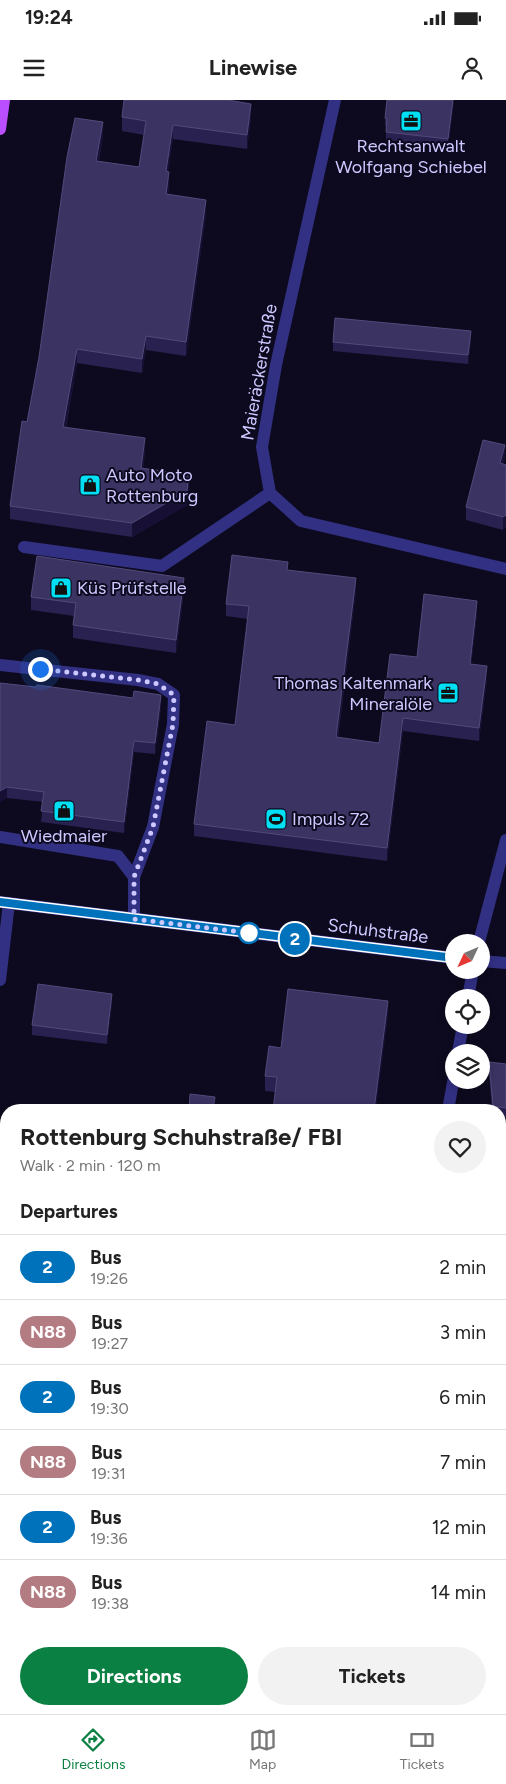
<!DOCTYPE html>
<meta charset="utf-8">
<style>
:root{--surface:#fff;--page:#f2f2f2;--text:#222;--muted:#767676;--line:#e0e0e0;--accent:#0b8043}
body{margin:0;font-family:Figtree,sans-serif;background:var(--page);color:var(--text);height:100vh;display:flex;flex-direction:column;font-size:19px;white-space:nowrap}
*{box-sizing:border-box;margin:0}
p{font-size:16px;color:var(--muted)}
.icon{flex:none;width:28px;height:28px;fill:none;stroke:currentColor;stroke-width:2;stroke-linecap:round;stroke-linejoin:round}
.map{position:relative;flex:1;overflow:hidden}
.sheet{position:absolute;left:0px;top:1004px;width:506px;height:611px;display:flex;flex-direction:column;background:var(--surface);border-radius:20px 20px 0 0;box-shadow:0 2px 8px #0003}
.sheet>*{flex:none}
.badge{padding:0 10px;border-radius:16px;font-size:18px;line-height:32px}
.needle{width:32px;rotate:226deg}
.controls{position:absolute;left:445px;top:834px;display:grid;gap:10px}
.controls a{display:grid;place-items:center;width:45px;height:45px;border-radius:50%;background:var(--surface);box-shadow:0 2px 8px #0003;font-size:25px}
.you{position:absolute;width:25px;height:25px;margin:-12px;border:4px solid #fff;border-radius:50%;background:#1a73e8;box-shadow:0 0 0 8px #1a73e833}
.map>.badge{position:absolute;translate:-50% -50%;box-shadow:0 0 0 2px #fff}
h2{padding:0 20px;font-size:19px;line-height:45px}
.round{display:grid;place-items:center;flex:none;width:52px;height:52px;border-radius:26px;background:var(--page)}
.summary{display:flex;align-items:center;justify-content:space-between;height:85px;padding:0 20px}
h1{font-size:24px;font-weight:700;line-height:38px}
.primary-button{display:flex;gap:10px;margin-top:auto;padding:10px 20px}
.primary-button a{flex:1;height:58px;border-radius:30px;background:var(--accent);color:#fff;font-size:20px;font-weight:700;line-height:58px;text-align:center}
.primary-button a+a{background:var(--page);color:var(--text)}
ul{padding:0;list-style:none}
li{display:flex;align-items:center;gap:15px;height:65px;padding:0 20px;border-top:1px solid var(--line)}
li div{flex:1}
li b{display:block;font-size:19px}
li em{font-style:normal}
li .badge{min-width:55px;font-weight:700;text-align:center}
.status{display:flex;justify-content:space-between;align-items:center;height:35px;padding:0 25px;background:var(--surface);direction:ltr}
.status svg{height:14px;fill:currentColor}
header{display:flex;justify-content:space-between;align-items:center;height:65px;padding:0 20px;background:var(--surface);font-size:22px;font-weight:700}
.dock{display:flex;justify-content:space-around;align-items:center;height:70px;border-top:1px solid var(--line);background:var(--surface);font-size:14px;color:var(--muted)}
.dock a{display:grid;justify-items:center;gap:2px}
.dock .current{color:var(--accent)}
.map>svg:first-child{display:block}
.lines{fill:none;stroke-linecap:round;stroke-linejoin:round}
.service{stroke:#323083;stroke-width:12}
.minor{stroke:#323083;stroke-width:12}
.primary{stroke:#ba4fff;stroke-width:12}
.wall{fill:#29214f}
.shaded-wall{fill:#171034}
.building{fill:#3b3362;stroke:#524a7b}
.line-casing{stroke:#fff;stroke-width:11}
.line{stroke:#0072bc;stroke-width:8}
.walk{stroke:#cdc8ff;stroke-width:5;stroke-dasharray:0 9}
.stop-dot{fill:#fff;stroke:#0072bc;stroke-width:2.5}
.labels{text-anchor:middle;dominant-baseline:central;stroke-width:4;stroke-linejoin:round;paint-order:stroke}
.poi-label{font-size:18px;fill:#cdc8ff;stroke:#0d0a1f;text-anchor:start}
.street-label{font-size:18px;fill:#cdc8ff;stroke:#0d0a1f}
</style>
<div class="status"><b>19:24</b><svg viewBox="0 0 49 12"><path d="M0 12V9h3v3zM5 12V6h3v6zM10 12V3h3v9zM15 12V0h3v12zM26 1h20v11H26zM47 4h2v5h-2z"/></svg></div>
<header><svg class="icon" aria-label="menu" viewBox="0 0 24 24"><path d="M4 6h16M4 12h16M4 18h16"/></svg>Linewise<svg class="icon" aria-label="person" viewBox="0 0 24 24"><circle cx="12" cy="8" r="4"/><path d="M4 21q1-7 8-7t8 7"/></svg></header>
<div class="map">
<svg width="506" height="1614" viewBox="0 0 506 1614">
<rect width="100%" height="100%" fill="#0d0a1f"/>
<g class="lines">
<!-- service -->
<g class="service">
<path d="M 24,447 L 162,466 L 270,393"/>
<path d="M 0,565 L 138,580 L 158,584 L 174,595 L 173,624 L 153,727 L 134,777"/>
<path d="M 0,737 L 118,756 L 134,777 L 134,819"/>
<path d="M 0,880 L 9,803"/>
</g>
<!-- minor -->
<g class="minor">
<path d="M 335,0 L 276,265 L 262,347 L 270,393 L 301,421 L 506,469"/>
<path d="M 0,802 L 454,858"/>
<path d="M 479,842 L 506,740"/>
<path d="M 481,861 L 506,863"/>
<path d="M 468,898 L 473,870"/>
<path d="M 458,952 L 463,925"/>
<path d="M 448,1010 L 454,977"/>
<path d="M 500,1052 L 506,1053"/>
<path d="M 0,1270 L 6,1271"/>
<path d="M 500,1524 L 506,1524"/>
<path d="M 286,1614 L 287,1609"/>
</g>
<!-- primary -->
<path class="primary" d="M 0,29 L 4,0"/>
</g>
<!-- wall -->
<g class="wall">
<path d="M 124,0 L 230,0 L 251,18 L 247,49 L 173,39 L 168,72 L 169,86 L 168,94 L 206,114 L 186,256 L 146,250 L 142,273 L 77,263 L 66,327 L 145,352 L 143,368 L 189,389 L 187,405 L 132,437 L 10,419 L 10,406 L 27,322 L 103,36 L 99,61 L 139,67 L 144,35 L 122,31 L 122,17 Z"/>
<path d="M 454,0 L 448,47 L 386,40 L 386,27 L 385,26 L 385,18 Z"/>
<path d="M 471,240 L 468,264 L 333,251 L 333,242 Z"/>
<path d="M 505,358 L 503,364 L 503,430 L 466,420 L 466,407 Z"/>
<path d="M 288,470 L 356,491 L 338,638 L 379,643 L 417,557 L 477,514 L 471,564 L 487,579 L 479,641 L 403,631 L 387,761 L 194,736 L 194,724 L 235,625 L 248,519 L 226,516 L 226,504 Z"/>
<path d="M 184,491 L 176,553 L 73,538 L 73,525 L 74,516 L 31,510 L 31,497 Z"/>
<path d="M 0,583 L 161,606 L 155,654 L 134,652 L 124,733 L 41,722 L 43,702 L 7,698 L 0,702 Z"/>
<path d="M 112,903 L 107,944 L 32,935 L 32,925 Z"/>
<path d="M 388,916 L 275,992 L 265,991 L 265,976 L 281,948 Z"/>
<path d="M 489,962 L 506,964 L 506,1017 L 500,1017 L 500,1010 L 492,1010 L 489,972 Z"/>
<path d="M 500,1073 L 506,1074 L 506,1128 L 500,1127 Z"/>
<path d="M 500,1256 L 506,1257 L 506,1490 L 500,1489 Z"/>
<path d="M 0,1293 L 6,1294 L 6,1455 L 0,1455 Z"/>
<path d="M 500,1554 L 506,1554 L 506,1596 L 500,1595 Z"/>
</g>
<!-- shaded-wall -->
<g class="shaded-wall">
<path d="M 453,0 L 454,0 L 448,47 L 448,39 Z"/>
<path d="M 251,4 L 251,18 L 247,49 L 247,35 Z"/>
<path d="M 103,22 L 103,36 L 96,75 L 96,61 Z"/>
<path d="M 173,25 L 173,39 L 166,85 L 166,71 Z"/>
<path d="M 169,72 L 169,86 L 166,108 L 166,94 Z"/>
<path d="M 206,100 L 206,114 L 186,256 L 186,242 Z"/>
<path d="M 471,231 L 471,240 L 468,264 L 468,255 Z"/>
<path d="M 146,236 L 146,250 L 142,273 L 142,259 Z"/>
<path d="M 77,249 L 77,263 L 63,341 L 63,327 Z"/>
<path d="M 145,338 L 145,352 L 141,382 L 141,368 Z"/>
<path d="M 505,345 L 505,358 L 500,376 L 500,363 Z"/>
<path d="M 189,375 L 189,389 L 187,405 L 132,437 L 132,423 Z"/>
<path d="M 506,415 L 506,428 L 503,430 L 503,417 Z"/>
<path d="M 184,478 L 184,491 L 176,553 L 176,540 Z"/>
<path d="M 356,478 L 356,491 L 336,650 L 336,637 Z"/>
<path d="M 477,501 L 477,514 L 470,576 L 470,564 Z"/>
<path d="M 487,566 L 487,579 L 479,641 L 479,628 Z"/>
<path d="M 161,595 L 161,606 L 155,654 L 155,643 Z"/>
<path d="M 403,618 L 403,631 L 387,761 L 387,748 Z"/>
<path d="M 134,641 L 134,652 L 124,733 L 124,722 Z"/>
<path d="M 7,687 L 7,698 L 0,702 L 0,691 Z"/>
<path d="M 112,894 L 112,903 L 107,944 L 107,935 Z"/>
<path d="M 388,901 L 388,916 L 376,1010 L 374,1010 Z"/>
<path d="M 502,1172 L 502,1182 L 500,1200 L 500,1190 Z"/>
</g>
<!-- building -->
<g class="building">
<path d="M 124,0 L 228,0 L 251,4 L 247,35 L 173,25 L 166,71 L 169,72 L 166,94 L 206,100 L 186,242 L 146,236 L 142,259 L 77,249 L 63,327 L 145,338 L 141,368 L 189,375 L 187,391 L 132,423 L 10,406 L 22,321 L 27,322 L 39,257 L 67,57 L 75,18 L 103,22 L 96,61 L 139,67 L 146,21 L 122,17 Z"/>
<path d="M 387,0 L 453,0 L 448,39 L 386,32 L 387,19 L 385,18 Z"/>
<path d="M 335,218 L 471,231 L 468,255 L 333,242 Z"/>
<path d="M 483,340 L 505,345 L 500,363 L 506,365 L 506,415 L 503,417 L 466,407 Z"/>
<path d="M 232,455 L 288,462 L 287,470 L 356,478 L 336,637 L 379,643 L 390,554 L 417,557 L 424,494 L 477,501 L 470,564 L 487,566 L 479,628 L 403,618 L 387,748 L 194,724 L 207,621 L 235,625 L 249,506 L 226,504 Z"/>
<path d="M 37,456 L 184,478 L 176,540 L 73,525 L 76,503 L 31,497 Z"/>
<path d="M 0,583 L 36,587 L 37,585 L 133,598 L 134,591 L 161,595 L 155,643 L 134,641 L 124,722 L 41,711 L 44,692 L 7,687 L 0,691 Z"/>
<path d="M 38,884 L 112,894 L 107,935 L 32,925 Z"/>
<path d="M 288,889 L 388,901 L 374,1010 L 273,1010 L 277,977 L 265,976 L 269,946 L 281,948 Z"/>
<path d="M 489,962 L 506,964 L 506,1008 L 493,1006 Z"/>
<path d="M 190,994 L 215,997 L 213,1010 L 189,1010 Z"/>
<path d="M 500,1073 L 506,1074 L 506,1118 L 500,1118 Z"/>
<path d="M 500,1171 L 502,1172 L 500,1190 Z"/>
<path d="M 500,1256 L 506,1257 L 506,1480 L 500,1479 Z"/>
<path d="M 0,1293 L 6,1294 L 6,1438 L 0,1437 Z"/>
<path d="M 500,1554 L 506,1554 L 506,1590 L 500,1589 Z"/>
<path d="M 0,1582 L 6,1582 L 6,1609 L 187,1609 L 187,1614 L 0,1614 Z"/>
<path d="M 338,1609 L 383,1609 L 382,1614 L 337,1614 Z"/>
</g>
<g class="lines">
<!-- line casing -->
<g class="line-casing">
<path id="line" d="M 0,802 L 454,858"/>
</g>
<!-- line -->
<use href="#line" class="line"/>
<!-- walk -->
<path class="walk" d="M 40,569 L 138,580 L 158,584 L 174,595 L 173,624 L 153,727 L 134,777 L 134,819 L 249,833"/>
</g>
<!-- icons -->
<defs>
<g id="office-square" transform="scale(1.125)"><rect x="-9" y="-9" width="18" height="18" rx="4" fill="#00dff3" stroke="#0d0a1f"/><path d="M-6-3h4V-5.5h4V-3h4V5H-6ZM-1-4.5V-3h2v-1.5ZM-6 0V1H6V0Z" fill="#111"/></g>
<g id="shop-square" transform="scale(1.125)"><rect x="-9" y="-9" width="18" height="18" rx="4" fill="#00dff3" stroke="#0d0a1f"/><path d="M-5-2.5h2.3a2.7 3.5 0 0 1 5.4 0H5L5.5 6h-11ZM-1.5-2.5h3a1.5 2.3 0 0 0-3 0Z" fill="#111"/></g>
<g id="stadium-square" transform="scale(1.125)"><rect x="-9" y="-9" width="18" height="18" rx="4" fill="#00dff3" stroke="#0d0a1f"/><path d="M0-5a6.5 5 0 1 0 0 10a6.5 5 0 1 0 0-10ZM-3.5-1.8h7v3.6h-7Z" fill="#111"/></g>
</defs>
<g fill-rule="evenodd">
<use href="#office-square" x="411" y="21"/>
<use href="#shop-square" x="90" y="385"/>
<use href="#shop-square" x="61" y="488"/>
<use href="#office-square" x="448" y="593"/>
<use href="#shop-square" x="64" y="711"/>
<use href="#stadium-square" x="276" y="719"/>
</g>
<!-- markers -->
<circle class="stop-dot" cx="249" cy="833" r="10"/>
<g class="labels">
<!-- poi labels -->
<g class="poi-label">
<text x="411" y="46" text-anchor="middle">Rechtsanwalt<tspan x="411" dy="21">Wolfgang Schiebel</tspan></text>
<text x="106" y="375">Auto Moto<tspan x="106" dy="21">Rottenburg</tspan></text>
<text x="77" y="488">Küs Prüfstelle</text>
<text x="432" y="583" text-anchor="end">Thomas Kaltenmark<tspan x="432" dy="21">Mineralöle</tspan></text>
<text x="292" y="719">Impuls 72</text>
<text x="64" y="736" text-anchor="middle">Wiedmaier</text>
</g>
<!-- street labels -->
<g class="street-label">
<text transform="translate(259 272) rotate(-80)">Maieräckerstraße</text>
<text transform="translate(378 831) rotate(7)">Schuhstraße</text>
</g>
</g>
</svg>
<div class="controls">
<a><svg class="needle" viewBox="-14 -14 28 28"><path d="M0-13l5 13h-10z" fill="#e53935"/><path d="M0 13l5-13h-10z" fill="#767676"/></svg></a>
<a><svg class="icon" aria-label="locate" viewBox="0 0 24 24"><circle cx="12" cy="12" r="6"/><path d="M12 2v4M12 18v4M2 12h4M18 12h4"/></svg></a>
<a><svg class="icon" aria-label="layers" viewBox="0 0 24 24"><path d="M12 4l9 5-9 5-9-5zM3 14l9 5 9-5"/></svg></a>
</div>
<div class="you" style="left:40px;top:569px"></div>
<b class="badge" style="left:295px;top:839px;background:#0072bc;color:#fff">2</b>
<section class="sheet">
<div class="summary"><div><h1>Rottenburg Schuhstraße/ FBI</h1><p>Walk · 2 min · 120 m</p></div><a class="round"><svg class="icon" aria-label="heart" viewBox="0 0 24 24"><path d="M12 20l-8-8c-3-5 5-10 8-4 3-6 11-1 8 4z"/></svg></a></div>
<h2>Departures</h2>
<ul>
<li><span class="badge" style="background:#0072bc;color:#fff">2</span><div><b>Bus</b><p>19:26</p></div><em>2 min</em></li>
<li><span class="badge" style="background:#b37b82;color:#fff">N88</span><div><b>Bus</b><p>19:27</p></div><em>3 min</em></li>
<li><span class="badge" style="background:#0072bc;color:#fff">2</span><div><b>Bus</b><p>19:30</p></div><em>6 min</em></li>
<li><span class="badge" style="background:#b37b82;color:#fff">N88</span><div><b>Bus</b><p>19:31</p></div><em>7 min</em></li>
<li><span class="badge" style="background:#0072bc;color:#fff">2</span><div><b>Bus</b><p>19:36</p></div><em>12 min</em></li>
<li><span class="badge" style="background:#b37b82;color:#fff">N88</span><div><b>Bus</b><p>19:38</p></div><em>14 min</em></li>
</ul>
<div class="primary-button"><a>Directions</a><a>Tickets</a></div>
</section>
</div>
<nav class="dock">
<a class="current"><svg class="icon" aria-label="directions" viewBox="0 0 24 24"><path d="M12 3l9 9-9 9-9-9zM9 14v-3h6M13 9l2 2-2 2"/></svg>Directions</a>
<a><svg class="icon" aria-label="map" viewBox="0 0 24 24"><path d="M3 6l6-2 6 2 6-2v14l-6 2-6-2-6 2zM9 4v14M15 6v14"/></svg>Map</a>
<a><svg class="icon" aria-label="tickets" viewBox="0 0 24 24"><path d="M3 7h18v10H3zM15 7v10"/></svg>Tickets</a>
</nav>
